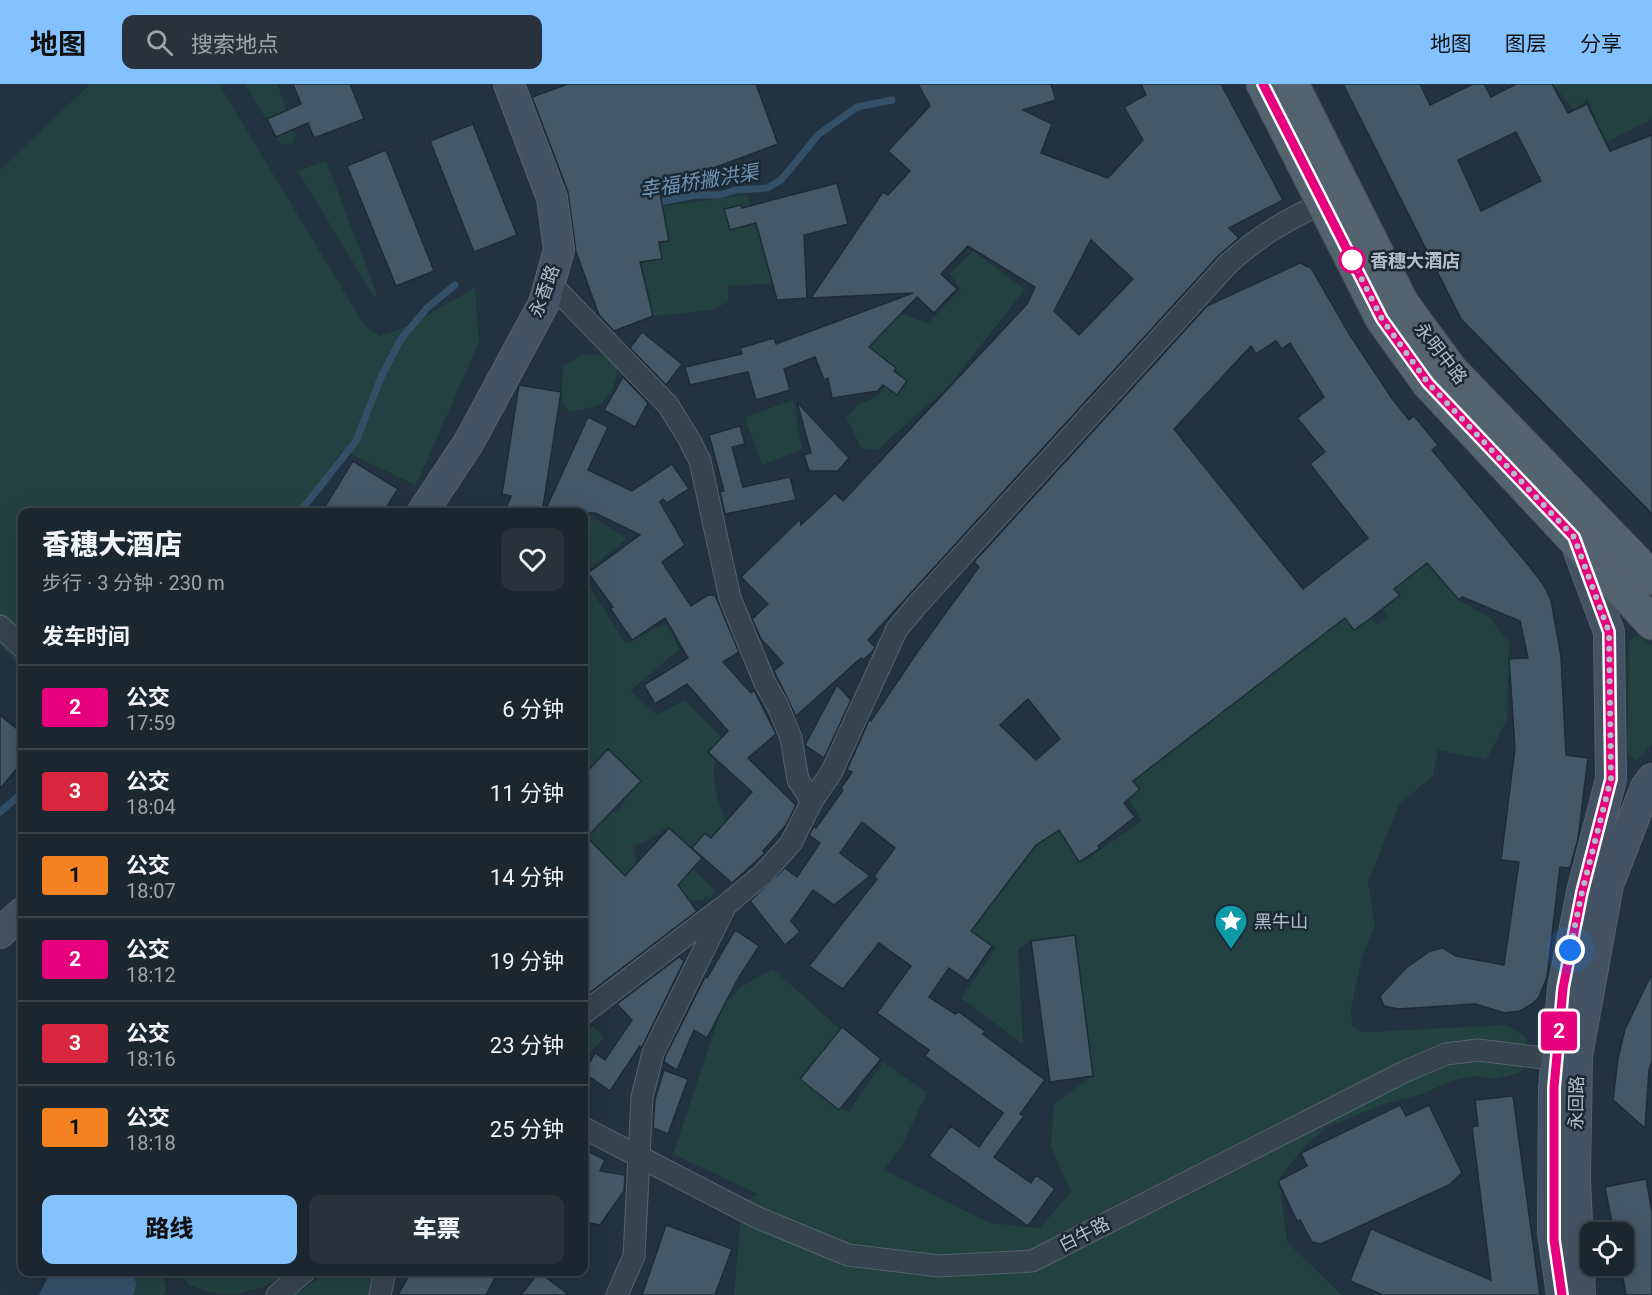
<!DOCTYPE html>
<html lang="zh">
<meta charset="utf-8">
<style>
:root{--surface:#1a2630;--page:#27323c;--text:#f1f3f6;--muted:#9fa5ab;--line:#38434c;--accent:#83c1ff}
body{margin:0;font-family:Roboto,"Noto Sans SC",sans-serif;background:var(--page);color:var(--text);height:100vh;display:flex;flex-direction:column;font-size:22px;white-space:nowrap}
*{box-sizing:border-box;margin:0}
p{font-size:20px;color:var(--muted)}
.icon{flex:none;width:33px;height:33px;fill:none;stroke:currentColor;stroke-width:2;stroke-linecap:round;stroke-linejoin:round}
.map{position:relative;flex:1;overflow:hidden}
.details{position:absolute;left:18px;top:424px;width:570px;height:768px;display:flex;flex-direction:column;background:var(--surface);border-radius:12px;box-shadow:0 6px 24px #0002,0 0 0 2px var(--line)}
.details>*{flex:none}
.badge{padding:0 12px;border-radius:4px;font-size:21px;line-height:39px}
.fabs{position:absolute;left:1580px;top:1138px;display:grid;gap:12px}
.fabs a{display:grid;place-items:center;width:54px;height:54px;border-radius:12px;background:var(--surface);box-shadow:0 6px 24px #0002,0 0 0 2px var(--line);font-size:30px}
.you{position:absolute;width:30px;height:30px;margin:-15px;border:4px solid #fff;border-radius:50%;background:#1a73e8;box-shadow:0 0 0 9px #1a73e833}
.map>.badge{position:absolute;translate:-50% -50%;box-shadow:0 0 0 3px #fff}
h2{padding:0 24px;font-size:22px;line-height:54px}
.round{display:grid;place-items:center;flex:none;width:63px;height:63px;border-radius:12px;background:var(--page)}
.headline{display:flex;align-items:center;justify-content:space-between;height:102px;padding:0 24px}
h1{font-size:28px;font-weight:800;line-height:45px}
.primary-button{display:flex;gap:12px;margin-top:auto;padding:12px 24px}
.primary-button a{flex:1;height:69px;border-radius:12px;background:var(--accent);color:#111;font-size:24px;font-weight:800;line-height:69px;text-align:center}
.primary-button a+a{background:var(--page);color:var(--text)}
ul{padding:0;list-style:none}
li{display:flex;align-items:center;gap:18px;height:84px;padding:0 24px;border-top:2px solid var(--line)}
li div{flex:1}
li b{display:block;font-size:22px}
li em{font-style:normal}
li .badge{min-width:66px;font-weight:700;text-align:center}
header{display:flex;align-items:center;gap:36px;box-sizing:border-box;height:84px;padding:0 30px;background:var(--accent);color:#111}
header strong{font-size:28px}
nav{display:flex;gap:33px;margin-inline-start:auto;font-size:21px}
.search{width:420px;height:54px;background:var(--page);display:flex;align-items:center;gap:15px;box-sizing:border-box;padding:0 21px;border-radius:12px;color:var(--muted);font-size:22px}
.map>svg:first-child{display:block}
.green{fill:#244141}
.water{fill:#345069}
.lines{fill:none;stroke-linecap:round;stroke-linejoin:round}
.stream{stroke:#345069;stroke-width:7}
.building{fill:#455867;stroke:#1d2b37;stroke-width:1.5;fill-rule:evenodd}
.street-casing{stroke:#54626e;stroke-width:23}
.secondary-casing{stroke:#54626e;stroke-width:32}
.primary-casing{stroke:#3f4d59;stroke-width:35}
.street{stroke:#364450;stroke-width:21}
.secondary{stroke:#445363;stroke-width:30}
.primary{stroke:#546370;stroke-width:33}
.line-casing{stroke:#fff;stroke-width:14}
.line{stroke:#e6007e;stroke-width:9}
.walk{stroke:#b2bfcb;stroke-width:6;stroke-dasharray:0 10.8}
.stop-dot{fill:#fff;stroke:#e6007e;stroke-width:3}
.labels{text-anchor:middle;dominant-baseline:central;stroke-width:5;stroke-linejoin:round;paint-order:stroke}
.stop-label{font-size:18px;font-weight:bold;fill:#b2bfcb;stroke:#1b2935;text-anchor:start}
.street-label{font-size:18px;fill:#b2bfcb;stroke:#1b2935}
.poi-label{font-size:18px;fill:#b2bfcb;stroke:#1b2935;text-anchor:start}
.water-label{font-size:20px;font-style:italic;fill:#7093b1;stroke:#1b2935}
</style>
<header>
<strong>地图</strong>
<div class="search"><svg class="icon" aria-label="search" viewBox="0 0 24 24"><circle cx="10" cy="10" r="6"/><path d="M15 15l6 6"/></svg>搜索地点</div>
<nav><a>地图</a><a>图层</a><a>分享</a></nav>
</header>
<div class="map">
<svg width="1652" height="1211" viewBox="0 0 1652 1211">
<rect width="100%" height="100%" fill="#223240"/>
<!-- green -->
<g class="green">
<path d="M 90,0 L 219,0 L 364,241 L 380,252 L 408,242 L 475,204 L 479,258 L 416,401 L 342,366 L 300,429 L 22,429 L 22,585 L 0,561 L 0,86 Z"/>
<path d="M 245,0 L 277,0 L 296,51 L 293,59 L 281,60 Z"/>
<path d="M 1552,0 L 1652,0 L 1652,35 L 1606,58 L 1587,15 L 1575,26 Z"/>
<path d="M 326,77 L 377,211 L 374,213 L 298,87 Z"/>
<path d="M 747,111 L 765,173 L 785,199 L 728,202 L 728,218 L 712,226 L 653,232 L 640,178 L 662,175 L 659,158 L 668,156 L 662,122 Z"/>
<path d="M 973,167 L 1025,205 L 947,304 L 877,366 L 861,364 L 846,333 L 860,320 L 877,313 L 895,288 L 865,266 L 901,230 L 928,239 L 961,205 L 950,190 Z"/>
<path d="M 584,270 L 607,272 L 616,282 L 617,291 L 611,309 L 598,322 L 570,328 L 561,315 L 563,282 Z"/>
<path d="M 793,316 L 802,365 L 762,381 L 745,333 Z"/>
<path d="M 587,429 L 626,455 L 584,489 L 590,504 L 626,560 L 666,539 L 679,565 L 630,607 L 657,631 L 685,616 L 720,652 C 711,689 711,702 727,738 L 696,769 L 668,743 L 647,757 L 633,762 L 639,787 L 692,784 L 714,806 L 712,813 L 657,825 L 584,754 L 584,738 L 586,735 L 584,733 L 584,716 L 597,729 L 618,728 L 631,708 L 607,686 L 594,684 L 584,693 L 584,437 Z"/>
<path d="M 1432,474 L 1443,497 L 1459,516 L 1490,534 L 1509,559 L 1507,636 L 1486,676 L 1438,666 L 1433,691 L 1399,721 L 1368,798 L 1375,842 L 1362,873 L 1351,925 L 1352,942 L 1360,948 L 1370,948 L 1507,941 L 1525,953 C 1528,967 1528,975 1521,988 L 1496,995 L 1473,992 L 1451,997 L 1422,1010 L 1384,1020 L 1327,1043 L 1304,1063 L 1279,1095 L 1287,1158 L 1342,1211 L 734,1211 L 742,1119 L 758,1110 L 673,1070 L 723,921 L 741,903 L 773,885 L 841,946 L 807,996 L 848,1029 L 883,978 L 927,1009 L 902,1061 L 884,1086 L 989,1139 L 1040,1144 L 1071,1108 L 1051,1063 L 1054,1020 L 1093,992 L 1075,852 L 1031,857 L 1018,865 L 1023,960 L 961,914 L 996,864 L 971,847 L 1036,761 L 1059,746 L 1080,780 L 1142,737 L 1129,715 L 1140,705 L 1133,696 L 1345,534 L 1354,546 L 1370,533 L 1377,541 L 1388,532 L 1382,525 L 1399,511 L 1389,498 Z"/>
<path d="M 1637,550 L 1652,562 L 1652,660 L 1637,677 L 1628,672 L 1627,667 L 1629,557 Z"/>
<path d="M 593,942 L 604,954 L 584,974 L 584,948 Z"/>
<path d="M 128,1188 L 163,1188 L 166,1206 L 163,1211 L 133,1211 L 137,1199 Z"/>
<path d="M 181,1188 L 290,1188 L 264,1203 L 230,1211 L 205,1207 L 188,1200 Z"/>
<path d="M 328,1188 L 378,1188 L 373,1211 L 295,1211 Z"/>
</g>
<!-- water -->
<path class="water" d="M 82,1188 L 128,1188 L 137,1199 L 133,1211 L 39,1211 L 49,1191 Z"/>
<g class="lines">
<!-- stream -->
<g class="stream">
<path d="M 654,119 L 696,111 L 719,111 L 736,106 L 767,104 L 781,96 L 819,50 L 857,23 L 892,16"/>
<path d="M 299,429 L 356,357 L 382,291 L 401,255 L 427,224 L 455,201"/>
<path d="M 0,728 L 22,709"/>
</g>
</g>
<!-- building -->
<g class="building">
<path d="M 293,0 L 350,0 L 364,35 L 314,54 L 308,39 L 276,53 L 267,35 L 301,20 Z"/>
<path d="M 568,0 L 756,0 L 778,60 L 659,104 L 669,157 L 659,158 L 662,175 L 640,178 L 653,232 L 614,247 L 599,231 L 576,168 L 568,108 L 532,13 Z"/>
<path d="M 918,0 L 1051,0 L 1056,16 L 1023,26 L 1052,40 L 1041,69 L 1108,94 L 1143,56 L 1124,23 L 1146,11 L 1141,0 L 1221,0 L 1283,116 L 1229,144 L 1239,154 L 1219,171 L 868,556 L 875,563 L 873,567 L 863,576 L 861,574 L 796,632 L 774,587 L 783,579 L 761,555 L 752,535 L 768,520 L 741,493 L 800,435 L 801,441 L 835,409 L 843,417 L 1027,220 L 1035,203 L 968,162 L 941,190 L 957,205 L 934,229 L 917,213 L 869,263 L 896,284 L 894,287 L 907,297 L 897,311 L 883,301 L 878,307 L 832,314 L 828,294 L 824,296 L 815,273 L 784,285 L 790,306 L 756,316 L 748,288 L 690,301 L 685,283 L 742,270 L 740,264 L 774,254 L 776,260 L 913,209 L 811,214 L 883,108 L 888,111 L 910,87 L 888,67 L 930,22 ZM 1091,156 L 1133,195 L 1079,251 L 1054,227 Z"/>
<path d="M 1343,0 L 1420,0 L 1430,21 L 1473,0 L 1484,0 L 1491,13 L 1516,0 L 1552,0 L 1568,29 L 1587,20 L 1610,67 L 1652,51 L 1652,430 L 1461,235 ZM 1516,48 L 1541,97 L 1481,127 L 1458,76 Z"/>
<path d="M 473,40 L 517,151 L 474,168 L 430,57 Z"/>
<path d="M 386,66 L 434,187 L 396,202 L 347,82 Z"/>
<path d="M 837,99 L 848,140 L 804,151 L 807,214 L 777,216 L 756,139 L 730,146 L 724,125 L 741,121 L 742,124 Z"/>
<path d="M 1300,179 L 1311,184 L 1350,251 L 1391,313 L 1409,336 L 1414,332 L 1438,361 L 1432,366 L 1529,482 L 1543,500 L 1551,516 L 1561,573 L 1566,671 L 1588,674 L 1578,755 L 1570,784 L 1560,783 L 1547,893 L 1539,913 L 1532,920 L 1520,927 L 1505,929 L 1475,920 L 1398,925 L 1384,922 L 1380,912 L 1406,884 L 1430,867 L 1443,864 L 1456,872 L 1504,881 L 1519,778 L 1501,776 L 1515,664 L 1509,575 L 1528,574 L 1520,537 L 1462,513 L 1459,516 L 1427,479 L 1394,505 L 1400,511 L 1371,534 L 1354,546 L 1345,534 L 1133,697 L 1140,705 L 1124,719 L 1135,733 L 1098,762 L 1100,764 L 1079,778 L 1059,746 L 1036,761 L 971,847 L 992,862 L 968,897 L 949,884 L 929,913 L 955,930 L 959,928 L 985,947 L 983,950 L 1045,996 L 1020,1030 L 1024,1032 L 994,1073 L 1031,1099 L 1036,1091 L 1055,1105 L 1028,1142 L 929,1072 L 951,1042 L 979,1063 L 1003,1029 L 925,972 L 929,966 L 877,929 L 911,882 L 879,859 L 843,905 L 809,882 L 877,795 L 874,792 L 895,764 L 862,738 L 840,769 L 870,792 L 834,821 L 813,806 L 791,837 L 800,848 L 785,861 L 750,817 L 785,784 L 797,793 L 820,759 L 809,751 L 814,742 L 816,744 L 843,706 L 841,704 L 852,688 L 847,686 L 869,636 L 871,637 L 918,567 L 979,483 L 974,478 L 1207,222 ZM 1276,257 L 1282,265 L 1290,259 L 1324,313 L 1297,334 L 1325,368 L 1310,380 L 1368,454 L 1303,505 L 1174,345 L 1251,262 L 1256,270 ZM 1028,615 L 1060,655 L 1036,676 L 1000,641 Z"/>
<path d="M 642,248 L 682,280 L 666,301 L 630,264 Z"/>
<path d="M 623,293 L 648,319 L 635,343 L 604,326 Z"/>
<path d="M 519,301 L 561,308 L 542,429 L 504,429 L 511,412 L 502,410 Z"/>
<path d="M 797,318 L 849,374 L 838,387 L 809,387 L 804,371 L 811,369 Z"/>
<path d="M 588,333 L 608,343 L 588,386 L 632,407 L 672,380 L 689,405 L 667,419 L 663,415 L 660,418 L 685,461 L 662,478 L 691,522 L 708,511 L 715,511 L 739,568 L 723,578 L 751,609 L 754,606 L 776,650 L 748,674 L 796,721 L 786,741 L 763,767 L 765,769 L 732,799 L 692,764 L 705,749 L 711,754 L 752,708 L 708,668 L 728,647 L 687,600 L 655,620 L 644,601 L 688,574 L 665,534 L 632,556 L 610,524 L 613,523 L 588,489 L 640,451 L 595,429 L 544,429 Z"/>
<path d="M 740,342 L 745,360 L 732,363 L 743,403 L 790,393 L 796,416 L 725,430 L 720,408 L 724,407 L 709,351 Z"/>
<path d="M 353,377 L 398,405 L 383,429 L 321,429 Z"/>
<path d="M 837,601 L 851,616 L 824,674 L 805,661 Z"/>
<path d="M 0,631 L 22,649 L 22,678 L 0,705 Z"/>
<path d="M 608,665 L 641,697 L 587,753 L 625,792 L 669,744 L 702,774 L 678,801 L 697,827 L 584,913 L 584,691 Z"/>
<path d="M 735,846 L 759,862 L 739,893 L 707,954 L 694,946 L 677,986 L 664,978 L 665,973 L 705,893 L 707,894 Z"/>
<path d="M 1075,851 L 1093,992 L 1050,998 L 1031,857 Z"/>
<path d="M 679,873 L 684,877 L 642,963 L 640,962 L 610,1007 L 584,989 L 595,969 L 605,976 L 632,936 L 617,920 Z"/>
<path d="M 1652,889 L 1652,977 L 1649,986 L 1645,1044 L 1613,1016 L 1618,974 L 1625,945 Z"/>
<path d="M 842,943 L 881,975 L 839,1026 L 800,995 Z"/>
<path d="M 664,986 L 688,995 L 668,1050 L 653,1044 L 655,1015 Z"/>
<path d="M 1513,1012 L 1540,1211 L 1383,1211 L 1350,1197 L 1371,1145 L 1491,1196 L 1472,1043 L 1478,1042 L 1475,1016 Z"/>
<path d="M 1400,1021 L 1406,1032 L 1429,1021 L 1462,1089 L 1449,1101 L 1321,1160 L 1312,1158 L 1300,1136 L 1297,1137 L 1278,1097 L 1307,1082 L 1301,1069 Z"/>
<path d="M 584,1065 L 605,1076 L 600,1087 L 625,1091 L 624,1107 L 600,1141 L 584,1138 L 588,1111 L 584,1120 Z"/>
<path d="M 1646,1095 L 1652,1128 L 1652,1211 L 1626,1211 L 1621,1182 L 1623,1182 L 1623,1149 L 1614,1149 L 1605,1103 Z"/>
<path d="M 666,1141 L 732,1165 L 715,1211 L 642,1211 Z"/>
<path d="M 411,1188 L 498,1188 L 486,1211 L 398,1211 Z"/>
<path d="M 539,1188 L 569,1211 L 521,1211 Z"/>
</g>
<g class="lines">
<!-- street casing -->
<g class="street-casing">
<g id="street">
<path d="M 550,199 L 668,321 L 689,355 L 700,377 L 730,514 L 765,599 L 778,622 L 791,654 L 798,696 L 812,717"/>
<path d="M 0,542 L 22,563"/>
<path d="M 584,929 L 723,823"/>
<path d="M 584,1044 L 756,1133 L 848,1171 L 939,1182 L 1032,1177 L 1404,988 L 1446,970 L 1478,966 L 1568,977"/>
<path d="M 277,1211 L 304,1188"/>
<path d="M 380,1211 L 385,1188"/>
<path d="M 617,1211 L 634,1172 L 642,1013 L 653,969 L 726,821 L 763,790 L 791,759 L 812,717 L 831,689 L 897,545 L 918,520 L 1228,180 C 1260,151 1284,137 1323,119"/>
</g>
</g>
<!-- secondary casing -->
<g class="secondary-casing">
<g id="secondary">
<path d="M 422,429 L 469,358 L 544,219 L 559,166 L 552,114 L 509,0"/>
<path d="M 0,849 L 22,829"/>
<path d="M 1562,1211 L 1553,1148 L 1554,1004 L 1563,904 L 1582,808 L 1611,695 L 1609,548 L 1576,459"/>
<path d="M 1580,1211 L 1575,1094 L 1577,972 L 1608,801 L 1646,703 L 1652,695"/>
</g>
</g>
<!-- primary casing -->
<g class="primary-casing">
<g id="primary">
<path d="M 1263,0 L 1382,235 L 1428,299 L 1652,539"/>
<path d="M 1292,0 L 1402,219 L 1452,287 L 1652,494"/>
</g>
</g>
<!-- street -->
<use href="#street" class="street"/>
<!-- secondary -->
<use href="#secondary" class="secondary"/>
<!-- primary -->
<use href="#primary" class="primary"/>
</g>
<g class="lines">
<!-- line casing -->
<g class="line-casing">
<path id="line" d="M 1263,0 L 1382,235 L 1428,299 L 1574,453 L 1609,548 L 1611,695 L 1582,808 L 1563,904 L 1554,1004 L 1554,1156 L 1562,1211"/>
</g>
<!-- line -->
<use href="#line" class="line"/>
<!-- walk -->
<path class="walk" d="M 1352,176 L 1382,235 L 1428,299 L 1574,453 L 1609,548 L 1611,695 L 1582,808 L 1570,866"/>
</g>
<!-- icons -->
<defs>
<g id="sight-pin" transform="scale(1.725)"><path d="M0 17L-7.5 6A9.5 9.5 0 1 1 7.5 6Z" fill="#0f9aa8" stroke="#1b2935"/><path d="M0-6L1.8-2.2L6-1.7L2.9 1.2L3.7 5.4L0 3.3L-3.7 5.4L-2.9 1.2L-6-1.7L-1.8-2.2Z" fill="#fff"/></g>
</defs>
<g fill-rule="evenodd">
<use href="#sight-pin" x="1231" y="837"/>
</g>
<!-- markers -->
<circle class="stop-dot" cx="1352" cy="176" r="12"/>
<g class="labels">
<!-- stop labels -->
<g class="stop-label">
<text x="1370" y="176">香穗大酒店</text>
</g>
<!-- street labels -->
<g class="street-label">
<text transform="translate(544 207) rotate(-70)">永香路</text>
<text transform="translate(1441 269) rotate(52)">永明中路</text>
<text transform="translate(1576 1019) rotate(-89)">永回路</text>
<text transform="translate(1084 1150) rotate(-27)">白牛路</text>
</g>
<!-- poi labels -->
<g class="poi-label">
<text x="1254" y="837">黑牛山</text>
</g>
<!-- water labels -->
<g class="water-label">
<text transform="translate(699 97) rotate(-9)">幸福桥撇洪渠</text>
</g>
</g>
</svg>
<div class="fabs">
<a><svg class="icon" aria-label="locate" viewBox="0 0 24 24"><circle cx="12" cy="12" r="6"/><path d="M12 2v4M12 18v4M2 12h4M18 12h4"/></svg></a>
</div>
<div class="you" style="left:1570px;top:866px"></div>
<b class="badge" style="left:1559px;top:947px;background:#e6007e;color:#fff">2</b>
<section class="details">
<div class="headline"><div><h1>香穗大酒店</h1><p>步行 · 3 分钟 · 230 m</p></div><a class="round"><svg class="icon" aria-label="heart" viewBox="0 0 24 24"><path d="M12 20l-8-8c-3-5 5-10 8-4 3-6 11-1 8 4z"/></svg></a></div>
<h2>发车时间</h2>
<ul>
<li><span class="badge" style="background:#e6007e;color:#fff">2</span><div><b>公交</b><p>17:59</p></div><em>6 分钟</em></li>
<li><span class="badge" style="background:#d7263d;color:#fff">3</span><div><b>公交</b><p>18:04</p></div><em>11 分钟</em></li>
<li><span class="badge" style="background:#f58220;color:#111">1</span><div><b>公交</b><p>18:07</p></div><em>14 分钟</em></li>
<li><span class="badge" style="background:#e6007e;color:#fff">2</span><div><b>公交</b><p>18:12</p></div><em>19 分钟</em></li>
<li><span class="badge" style="background:#d7263d;color:#fff">3</span><div><b>公交</b><p>18:16</p></div><em>23 分钟</em></li>
<li><span class="badge" style="background:#f58220;color:#111">1</span><div><b>公交</b><p>18:18</p></div><em>25 分钟</em></li>
</ul>
<div class="primary-button"><a>路线</a><a>车票</a></div>
</section>
</div>
